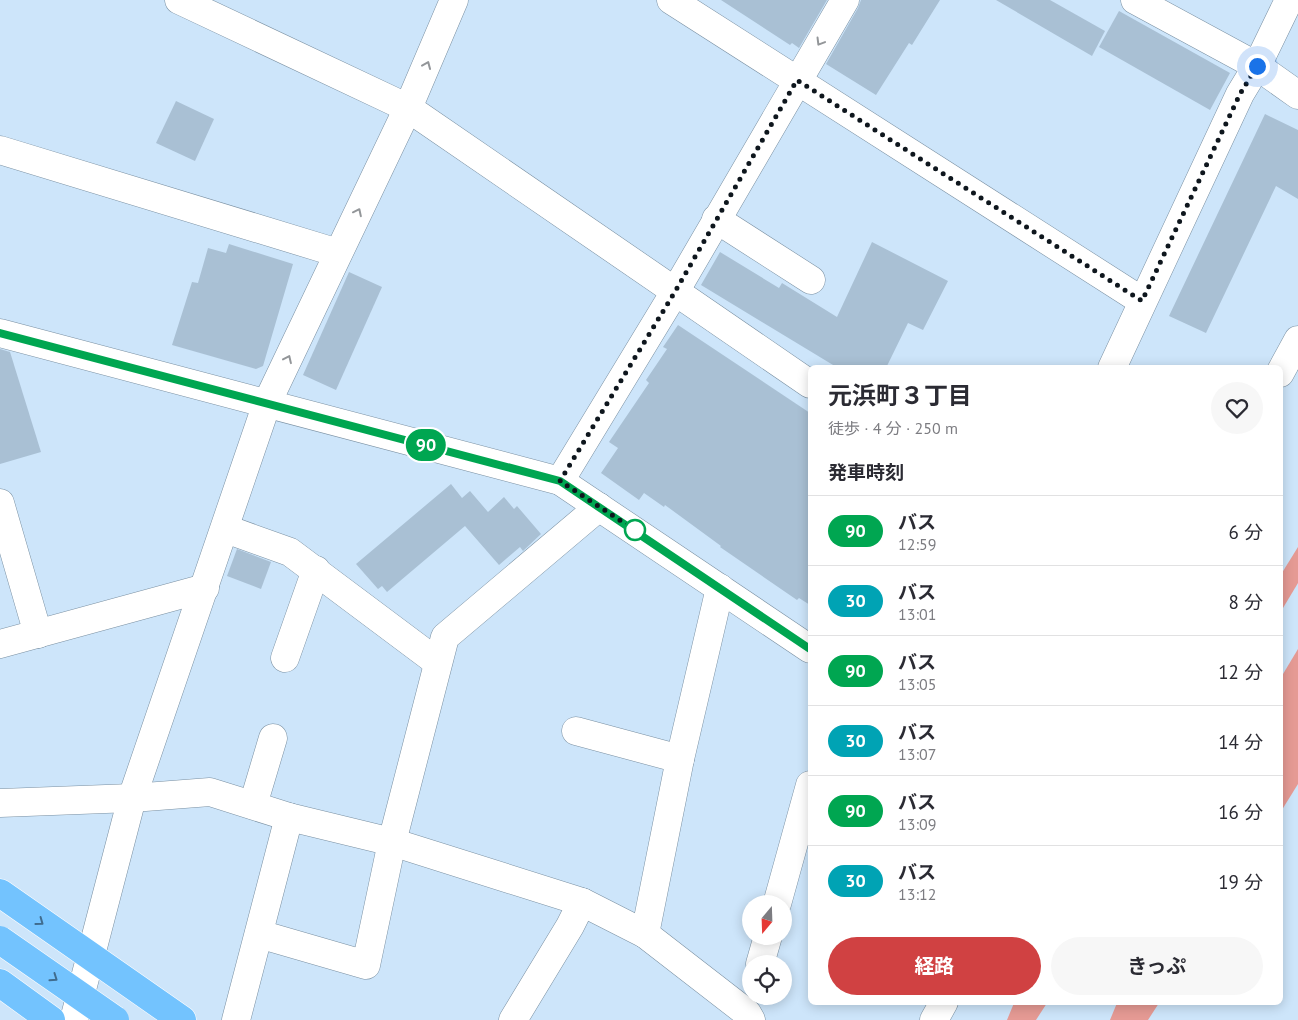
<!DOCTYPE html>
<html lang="ja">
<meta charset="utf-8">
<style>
:root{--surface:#fff;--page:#f7f7f7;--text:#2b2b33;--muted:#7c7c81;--line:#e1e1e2;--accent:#d04142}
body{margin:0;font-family:"PT Sans","Noto Sans JP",sans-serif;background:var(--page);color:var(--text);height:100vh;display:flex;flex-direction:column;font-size:19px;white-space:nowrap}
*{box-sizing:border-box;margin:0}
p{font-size:16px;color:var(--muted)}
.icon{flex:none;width:28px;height:28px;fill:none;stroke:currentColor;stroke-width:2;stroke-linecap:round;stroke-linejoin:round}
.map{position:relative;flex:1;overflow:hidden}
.sheet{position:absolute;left:808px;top:365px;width:475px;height:640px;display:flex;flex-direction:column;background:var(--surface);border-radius:8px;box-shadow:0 2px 12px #0003}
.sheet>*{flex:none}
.badge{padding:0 10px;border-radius:16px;font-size:18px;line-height:32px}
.needle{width:32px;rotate:199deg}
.buttons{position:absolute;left:742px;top:895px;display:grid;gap:10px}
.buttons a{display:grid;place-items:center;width:50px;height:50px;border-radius:50%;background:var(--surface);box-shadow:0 2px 12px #0003;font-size:25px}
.you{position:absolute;width:25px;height:25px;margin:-12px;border:4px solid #fff;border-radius:50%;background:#1a73e8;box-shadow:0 0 0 8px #1a73e833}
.map>.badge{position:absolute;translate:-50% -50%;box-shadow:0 0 0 2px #fff}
h2{padding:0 20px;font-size:19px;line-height:45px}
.round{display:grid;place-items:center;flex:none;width:52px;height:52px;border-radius:26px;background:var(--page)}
.summary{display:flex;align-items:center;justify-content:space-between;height:85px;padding:0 20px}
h1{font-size:24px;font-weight:700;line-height:38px}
.button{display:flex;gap:10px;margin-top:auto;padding:10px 20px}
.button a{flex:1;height:58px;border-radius:30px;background:var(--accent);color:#fff;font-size:20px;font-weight:700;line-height:58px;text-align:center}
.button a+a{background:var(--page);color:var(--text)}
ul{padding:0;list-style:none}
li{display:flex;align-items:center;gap:15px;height:70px;padding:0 20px;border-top:1px solid var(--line)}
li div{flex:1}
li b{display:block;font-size:19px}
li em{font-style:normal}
li .badge{min-width:55px;font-weight:700;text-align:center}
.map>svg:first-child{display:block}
.green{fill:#e59a94}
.building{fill:#a9c0d4}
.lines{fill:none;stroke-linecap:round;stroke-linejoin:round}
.minor-casing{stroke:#7a90a2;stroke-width:29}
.tertiary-casing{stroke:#7a90a2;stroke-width:29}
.trunk-casing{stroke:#fff;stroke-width:29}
.minor{stroke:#fff;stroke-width:28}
.tertiary{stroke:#fff;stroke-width:28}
.trunk{stroke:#73c3fe;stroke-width:28}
.trunk-bridge-casing{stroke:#fff;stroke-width:29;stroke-linecap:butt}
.trunk-bridge{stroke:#73c3fe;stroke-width:28}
.oneway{stroke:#939699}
.oneway2{stroke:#406c8e}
.line-casing{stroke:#fff;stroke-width:11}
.line{stroke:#00a651;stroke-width:8}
.walk{stroke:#0e161d;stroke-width:5;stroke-dasharray:0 9}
.stop-dot{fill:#fff;stroke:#00a651;stroke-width:2.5}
</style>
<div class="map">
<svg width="1298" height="1020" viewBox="0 0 1298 1020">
<rect width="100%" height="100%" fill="#cde5fa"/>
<!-- green -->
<g class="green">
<path d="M 1298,547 L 1298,583 L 1280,613 L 1280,576 Z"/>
<path d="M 1298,649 L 1298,784 L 1280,813 L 1280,679 Z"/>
<path d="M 1014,1003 L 1014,1002 L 1047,1003 L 1036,1020 L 1007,1020 Z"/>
<path d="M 1117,1003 L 1117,1002 L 1159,1003 L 1148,1020 L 1110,1020 Z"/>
</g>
<!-- building -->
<g class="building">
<path d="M 721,0 L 827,0 L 799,48 L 792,43 L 790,45 Z"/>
<path d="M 861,0 L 940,0 L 912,45 L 909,43 L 876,95 L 826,64 L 858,8 Z"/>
<path d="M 996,0 L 1050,0 L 1105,31 L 1092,56 Z"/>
<path d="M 1119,11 L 1230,73 L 1210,110 L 1099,47 Z"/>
<path d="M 176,101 L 214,119 L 195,161 L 156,143 Z"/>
<path d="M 1265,114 L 1298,130 L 1298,199 L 1276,186 L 1206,333 L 1169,316 Z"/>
<path d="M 872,242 L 948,281 L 923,330 L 908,323 L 886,368 L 838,368 L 701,285 L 720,252 L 779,288 L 782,283 L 837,317 Z"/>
<path d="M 229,244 L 293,264 L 263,366 L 256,369 L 172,345 L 192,282 L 198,283 L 208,248 L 226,253 Z"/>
<path d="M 349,272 L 382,287 L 336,390 L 303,375 Z"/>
<path d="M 678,325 L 810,413 L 810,605 L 799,598 L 797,600 L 720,547 L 721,546 L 665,505 L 664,507 L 644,493 L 639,500 L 601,473 L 618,448 L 609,442 L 649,383 L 646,380 L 667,349 L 663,347 Z"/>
<path d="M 0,349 L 10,352 L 41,452 L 0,464 Z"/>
<path d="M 451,484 L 462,498 L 470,491 L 488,512 L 504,497 L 514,509 L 517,506 L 541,534 L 523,551 L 520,547 L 499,565 L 465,526 L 387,592 L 382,586 L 378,589 L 356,564 Z"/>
<path d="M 237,549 L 271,562 L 261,589 L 227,576 Z"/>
</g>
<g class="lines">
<!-- minor casing -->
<g class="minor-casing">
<g id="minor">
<path d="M 179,0 L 408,108 L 810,384"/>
<path d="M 671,0 L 1142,301"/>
<path d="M 1135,0 L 1257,66 L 1298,95"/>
<path d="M 0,150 L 338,253"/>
<path d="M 716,219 L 811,280"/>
<path d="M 1112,368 L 1240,94 L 1257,66 L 1289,0"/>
<path d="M 1280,373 L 1298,340"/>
<path d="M 560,481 L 676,290 L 845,0"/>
<path d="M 0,503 L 38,634"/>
<path d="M 226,529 L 290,552 L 437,662"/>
<path d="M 0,644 L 205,588"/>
<path d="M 285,658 L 316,570"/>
<path d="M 576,731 L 680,759"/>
<path d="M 0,803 L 132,798 L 210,792 L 289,817 L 392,842 L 582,902 L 645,934 L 747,1013 L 751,1020"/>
<path d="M 253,805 L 273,738"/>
<path d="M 777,904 L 810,785"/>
<path d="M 259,934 L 366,965 L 392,842 L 445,637 L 599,507"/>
<path d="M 645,934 L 680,759 L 720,588"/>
<path d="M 760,964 L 768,936"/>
<path d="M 74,1020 L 132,798 L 267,403 L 408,108 L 454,0"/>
<path d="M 236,1020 L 289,817"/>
<path d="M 513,1020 L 570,926 L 582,902"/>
<path d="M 934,1020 L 944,1002"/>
</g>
</g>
<!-- tertiary casing -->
<g class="tertiary-casing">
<path id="tertiary" d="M 0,333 L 560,481 L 810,649"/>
</g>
<!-- trunk casing -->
<g class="trunk-casing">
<g id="trunk">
<path d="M 0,893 L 182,1020"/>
<path d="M 0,983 L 51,1020"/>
</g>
</g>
<!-- minor -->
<use href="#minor" class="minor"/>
<!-- tertiary -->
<use href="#tertiary" class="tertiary"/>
<!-- trunk -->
<use href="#trunk" class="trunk"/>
<!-- trunk-bridge casing -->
<g class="trunk-bridge-casing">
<path id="trunk-bridge" d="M 0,940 L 115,1020"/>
</g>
<!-- trunk-bridge -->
<use href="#trunk-bridge" class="trunk-bridge"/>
</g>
<!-- one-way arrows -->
<defs><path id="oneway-chevron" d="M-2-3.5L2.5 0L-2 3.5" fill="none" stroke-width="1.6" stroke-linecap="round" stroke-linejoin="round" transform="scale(1.25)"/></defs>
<g class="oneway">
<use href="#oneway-chevron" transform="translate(820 42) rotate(121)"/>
<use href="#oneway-chevron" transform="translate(427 65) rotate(-67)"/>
<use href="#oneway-chevron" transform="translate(358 212) rotate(-64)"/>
<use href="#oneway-chevron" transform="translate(288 359) rotate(-65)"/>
</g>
<g class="oneway2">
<use href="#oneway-chevron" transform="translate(40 922) rotate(36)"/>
<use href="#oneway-chevron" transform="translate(54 978) rotate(35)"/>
</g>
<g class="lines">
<!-- line casing -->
<g class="line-casing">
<path id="line" d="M 0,333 L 560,481 L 810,649"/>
</g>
<!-- line -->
<use href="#line" class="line"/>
<!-- walk -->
<path class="walk" d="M 635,530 L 560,481 L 676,290 L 797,80 L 1142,301 L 1240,94 L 1257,66"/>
</g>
<!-- markers -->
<circle class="stop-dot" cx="635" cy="530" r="10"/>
</svg>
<div class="buttons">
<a><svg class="needle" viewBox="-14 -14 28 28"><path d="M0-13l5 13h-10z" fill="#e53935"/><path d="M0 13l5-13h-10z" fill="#7c7c81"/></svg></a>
<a><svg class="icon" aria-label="locate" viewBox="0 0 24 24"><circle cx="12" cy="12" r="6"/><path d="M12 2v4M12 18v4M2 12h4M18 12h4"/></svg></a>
</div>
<div class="you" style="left:1257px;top:66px"></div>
<b class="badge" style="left:426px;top:445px;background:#00a651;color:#fff">90</b>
<section class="sheet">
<div class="summary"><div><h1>元浜町３丁目</h1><p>徒歩 · 4 分 · 250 m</p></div><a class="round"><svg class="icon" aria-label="heart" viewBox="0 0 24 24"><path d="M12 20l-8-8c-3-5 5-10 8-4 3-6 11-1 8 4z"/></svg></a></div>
<h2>発車時刻</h2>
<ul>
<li><span class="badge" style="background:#00a651;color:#fff">90</span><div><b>バス</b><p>12:59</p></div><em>6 分</em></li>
<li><span class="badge" style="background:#00a3b4;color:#fff">30</span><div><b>バス</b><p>13:01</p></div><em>8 分</em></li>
<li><span class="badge" style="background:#00a651;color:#fff">90</span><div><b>バス</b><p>13:05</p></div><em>12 分</em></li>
<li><span class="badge" style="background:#00a3b4;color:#fff">30</span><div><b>バス</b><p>13:07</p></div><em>14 分</em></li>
<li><span class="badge" style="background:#00a651;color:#fff">90</span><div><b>バス</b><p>13:09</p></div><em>16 分</em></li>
<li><span class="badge" style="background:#00a3b4;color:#fff">30</span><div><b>バス</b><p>13:12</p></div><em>19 分</em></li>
</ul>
<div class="button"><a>経路</a><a>きっぷ</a></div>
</section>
</div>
